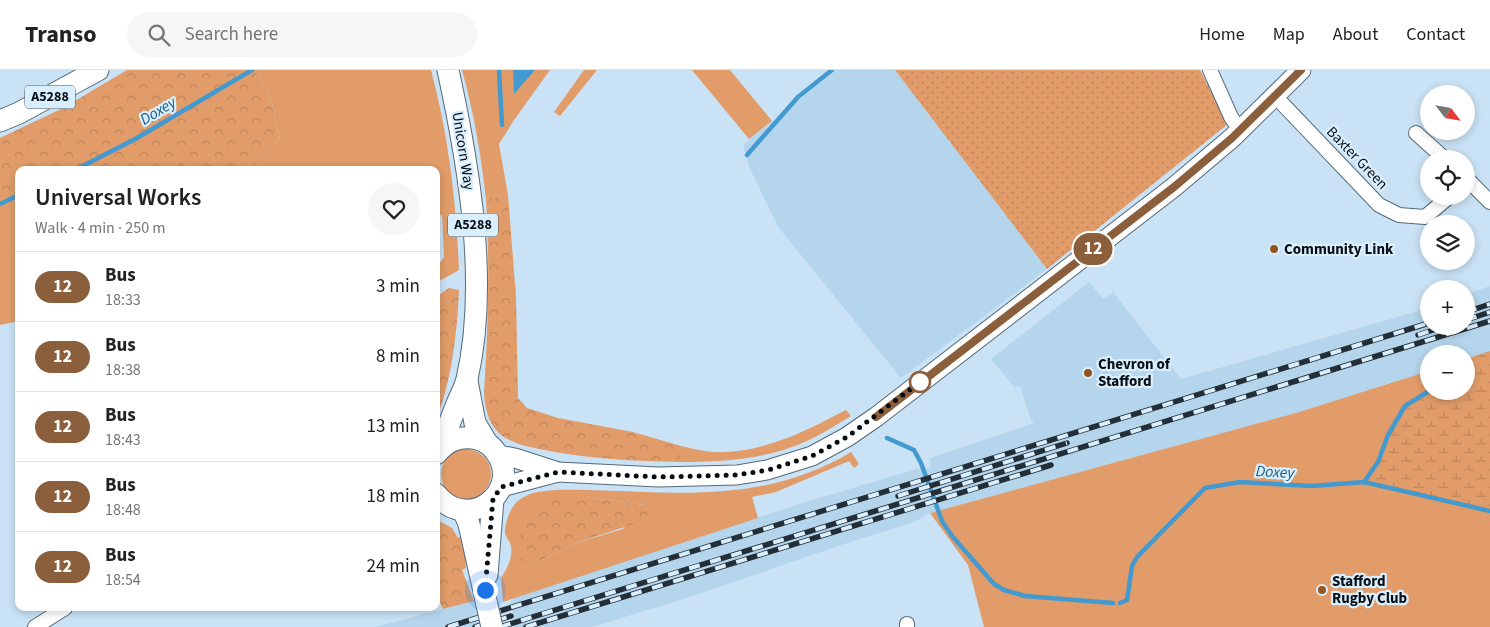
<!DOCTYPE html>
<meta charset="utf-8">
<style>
:root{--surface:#fff;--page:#f6f6f6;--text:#222;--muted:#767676;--line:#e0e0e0}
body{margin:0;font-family:"Source Sans 3",sans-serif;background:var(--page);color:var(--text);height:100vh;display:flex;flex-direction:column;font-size:19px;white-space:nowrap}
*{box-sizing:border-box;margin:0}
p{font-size:16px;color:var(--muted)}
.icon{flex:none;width:28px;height:28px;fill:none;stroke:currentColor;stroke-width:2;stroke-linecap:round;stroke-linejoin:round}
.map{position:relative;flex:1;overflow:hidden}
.side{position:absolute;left:15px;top:96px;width:425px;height:445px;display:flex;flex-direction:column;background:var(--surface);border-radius:10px;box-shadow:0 2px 8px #0003}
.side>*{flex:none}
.badge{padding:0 10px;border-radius:16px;font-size:18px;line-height:32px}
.needle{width:32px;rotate:121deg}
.fabs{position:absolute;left:1420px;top:15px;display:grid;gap:10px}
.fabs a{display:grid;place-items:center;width:55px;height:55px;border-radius:50%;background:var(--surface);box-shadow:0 2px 8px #0003;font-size:25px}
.you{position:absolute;width:25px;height:25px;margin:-12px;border:4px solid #fff;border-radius:50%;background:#1a73e8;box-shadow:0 0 0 8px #1a73e833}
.map>.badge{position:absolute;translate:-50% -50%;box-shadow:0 0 0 2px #fff}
.round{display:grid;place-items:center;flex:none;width:52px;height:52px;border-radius:26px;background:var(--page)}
.head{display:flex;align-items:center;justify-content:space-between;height:85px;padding:0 20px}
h1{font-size:24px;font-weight:600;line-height:38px}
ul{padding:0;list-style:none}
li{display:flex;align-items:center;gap:15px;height:70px;padding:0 20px;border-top:1px solid var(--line)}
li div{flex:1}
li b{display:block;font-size:19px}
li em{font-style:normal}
li .badge{min-width:55px;font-weight:700;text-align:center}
header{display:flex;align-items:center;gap:30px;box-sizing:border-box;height:70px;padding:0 25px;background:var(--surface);border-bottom:1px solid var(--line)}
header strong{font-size:24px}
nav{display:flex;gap:28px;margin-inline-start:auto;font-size:18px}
.search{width:350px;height:45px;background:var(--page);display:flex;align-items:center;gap:12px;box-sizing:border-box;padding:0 18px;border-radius:28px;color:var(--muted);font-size:19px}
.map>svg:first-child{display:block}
.built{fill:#b5d5ec}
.green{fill:#e19c69;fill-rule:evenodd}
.forest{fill:url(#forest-crowns)}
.wetland{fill:url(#wetland-marsh)}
.park{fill:url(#park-dots)}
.water{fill:#429ad1}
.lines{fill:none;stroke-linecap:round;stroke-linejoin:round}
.stream{stroke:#429ad1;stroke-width:4.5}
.street-casing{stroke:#546a7a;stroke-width:16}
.secondary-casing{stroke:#546a7a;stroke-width:21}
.primary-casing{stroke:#546a7a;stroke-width:23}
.street{stroke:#fff;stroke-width:14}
.secondary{stroke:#fff;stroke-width:19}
.primary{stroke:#fff;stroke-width:21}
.rail-casing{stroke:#232e36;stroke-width:5.5}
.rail{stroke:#daeffe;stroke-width:4;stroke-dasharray:11;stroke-linecap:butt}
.primary-bridge-casing{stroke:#546a7a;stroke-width:23;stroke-linecap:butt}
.primary-bridge{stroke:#fff;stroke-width:21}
.line-casing{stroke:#fff;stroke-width:11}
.line{stroke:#8b5e3c;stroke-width:8}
.walk{stroke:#060e14;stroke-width:5;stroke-dasharray:0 9}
.poi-dot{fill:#93541d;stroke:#daeffe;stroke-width:2}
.stop-dot{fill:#fff;stroke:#8b5e3c;stroke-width:2.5}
.labels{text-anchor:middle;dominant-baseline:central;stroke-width:4.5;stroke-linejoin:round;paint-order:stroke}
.shield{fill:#daeffe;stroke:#46525a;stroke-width:1}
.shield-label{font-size:14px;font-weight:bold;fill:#060e14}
.street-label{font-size:15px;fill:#060e14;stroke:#daeffe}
.poi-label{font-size:15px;font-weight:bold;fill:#060e14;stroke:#daeffe;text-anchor:start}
.water-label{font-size:16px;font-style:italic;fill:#1d5d83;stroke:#daeffe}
</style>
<header>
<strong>Transo</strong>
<div class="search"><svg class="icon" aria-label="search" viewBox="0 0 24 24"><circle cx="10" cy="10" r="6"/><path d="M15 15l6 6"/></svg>Search here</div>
<nav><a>Home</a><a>Map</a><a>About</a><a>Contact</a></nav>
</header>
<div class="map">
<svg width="1490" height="557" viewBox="0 0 1490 557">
<defs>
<pattern id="forest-crowns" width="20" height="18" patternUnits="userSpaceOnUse" patternTransform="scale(1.25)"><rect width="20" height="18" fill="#e19c69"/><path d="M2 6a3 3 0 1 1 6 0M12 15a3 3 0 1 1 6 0" fill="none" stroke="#c0855a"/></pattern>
<pattern id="wetland-marsh" width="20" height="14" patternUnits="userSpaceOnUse" patternTransform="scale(1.25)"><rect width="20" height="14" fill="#e19c69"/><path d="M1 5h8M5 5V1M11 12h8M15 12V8" fill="none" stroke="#c0855a"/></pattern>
<pattern id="park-dots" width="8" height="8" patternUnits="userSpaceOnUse" patternTransform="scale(1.25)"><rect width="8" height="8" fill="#e19c69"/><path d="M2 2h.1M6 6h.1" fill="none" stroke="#c0855a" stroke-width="1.8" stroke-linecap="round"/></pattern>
</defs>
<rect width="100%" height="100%" fill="#c9e2f5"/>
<!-- built -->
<g class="built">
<path d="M 836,0 L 895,0 L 1047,199 L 901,308 L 779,158 L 750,99 L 743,75 Z"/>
<path d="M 1089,212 L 1103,229 L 1113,222 L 1181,309 L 1429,238 L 1429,256 L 1466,256 L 1466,225 L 1490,216 L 1490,281 L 1466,289 L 1466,284 L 1429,284 L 1429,301 L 1296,343 L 930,443 L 914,452 L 838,476 L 690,527 L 592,557 L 514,557 L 511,531 L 513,528 L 799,434 L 917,399 L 931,398 L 930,388 L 1034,353 L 1031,350 L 1020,316 L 1015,318 L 991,289 Z"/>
<path d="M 479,529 L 483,557 L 375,557 L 474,531 Z"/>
</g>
<!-- green -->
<g class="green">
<path d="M 255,0 L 431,0 C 449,68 456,130 459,200 L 436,213 L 436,198 L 444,187 L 442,144 L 436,150 L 436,100 L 250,100 L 280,68 L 270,27 Z"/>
<path d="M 462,0 L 550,0 L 514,50 L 499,74 L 508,125 L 486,129 C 481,85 474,43 462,0 Z"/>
<path d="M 584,0 L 597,0 L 560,46 L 554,42 Z"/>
<path d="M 692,0 L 730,0 L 772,51 L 749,69 Z"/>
<path d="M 19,125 L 19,251 L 0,255 L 0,134 Z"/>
<path d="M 1429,301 L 1429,321 L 1405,336 L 1388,365 L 1378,392 L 1365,412 L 1490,441 L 1490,557 L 984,557 L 968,495 L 930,443 L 1296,343 Z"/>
<path d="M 846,340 L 851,346 C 836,355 822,364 807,371 C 768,389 723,392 681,392 L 681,376 C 691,378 702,381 712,382 C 762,384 804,362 846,340 Z"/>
<circle cx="466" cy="404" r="25"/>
<path d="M 851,382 L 859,394 L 854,398 L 849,391 L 776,422 L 752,427 L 758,448 L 503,532 L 501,508 C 507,499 513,488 511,476 C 510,471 505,467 505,462 C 505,454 509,441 515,434 C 520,428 530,423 538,422 C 554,419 571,420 587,420 C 633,421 679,425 724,421 C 768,418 814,405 851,382 ZM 586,427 L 645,435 L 623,459 L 576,473 L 534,494 Z"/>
</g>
<!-- forest -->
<g class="forest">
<path d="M 127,0 L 255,0 L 270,27 L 280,68 L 250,100 L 19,100 L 19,125 L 0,134 L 0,68 L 63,38 Z"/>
<path d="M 508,125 L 516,227 L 518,328 L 527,338 L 558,348 L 633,362 L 681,376 L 681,392 C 635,391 589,389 544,380 C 530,377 517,375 504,367 C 490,358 485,340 484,324 C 488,259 490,195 486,129 Z"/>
<path d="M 449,218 L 459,220 C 457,263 452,309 436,350 L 436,227 Z"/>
<path d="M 586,427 L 645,435 L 648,444 L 643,451 L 576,473 L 534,494 L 521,493 C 518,468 518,439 546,429 C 555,426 575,427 586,427 Z"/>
<path d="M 436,449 L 452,458 L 458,468 L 464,465 L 466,498 L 462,500 L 474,531 L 443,539 L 436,523 Z"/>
</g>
<!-- wetland -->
<path class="wetland" d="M 1490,281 L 1490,441 L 1364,412 L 1378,392 L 1388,365 L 1405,336 L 1429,321 L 1466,321 L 1466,289 Z"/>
<!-- park -->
<path class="park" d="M 895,0 L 1200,0 L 1228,54 L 1047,199 Z"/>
<!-- water -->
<path class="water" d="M 513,0 L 535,0 L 514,24 Z"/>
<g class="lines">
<!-- stream -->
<g class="stream">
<path d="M 499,0 L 502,55"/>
<path d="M 747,85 L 798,27 L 832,0"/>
<path d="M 75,100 L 137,68 L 252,0"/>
<path d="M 0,134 L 19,125"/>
<path d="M 887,368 L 914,380 L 921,393 L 942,451 L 952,466 L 994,514 L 1004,520 L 1025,526 L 1113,533"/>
<path d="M 1364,412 L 1378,392 L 1388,365 L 1405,336 L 1429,321"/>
<path d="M 1120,533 L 1127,530 L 1132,496 L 1137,487 L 1205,418 L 1240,412 L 1312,416 L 1364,412 L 1490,441"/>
</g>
<!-- street casing -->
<g class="street-casing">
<g id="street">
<path d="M 1210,0 L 1231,47 L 1240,60"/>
<path d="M 1275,26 L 1379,135 L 1399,145 L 1425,147 L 1450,126"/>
<path d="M 1416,63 L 1445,89"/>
<path d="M 1466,108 L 1490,132"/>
<path d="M 907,554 L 907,557"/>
<path d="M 35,557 L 65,538"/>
</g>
</g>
<!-- secondary casing -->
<g class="secondary-casing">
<g id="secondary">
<path d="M 498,385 L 515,388 L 558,402 L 658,407 L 737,405 L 767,400 L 812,386 L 847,367 L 876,347 L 1174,117 L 1232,68 L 1301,0"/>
<path d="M 501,417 L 558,402"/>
</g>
</g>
<!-- primary casing -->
<g class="primary-casing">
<g id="primary">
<path d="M 0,51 L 19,43 L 98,0"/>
<path d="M 467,311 L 475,353 L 487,373"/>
<path d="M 441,377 C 446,363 451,348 457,334 C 460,326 465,318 467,309 C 489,213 469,96 448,0"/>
<path d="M 436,424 C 468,465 525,420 495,381 C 490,374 481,369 473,368 C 457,366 446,372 436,384"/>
<path d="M 463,440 L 469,454 L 487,535"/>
<path d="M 487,505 L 493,429"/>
</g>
</g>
<!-- street -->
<use href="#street" class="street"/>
<!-- secondary -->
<use href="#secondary" class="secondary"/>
<!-- primary -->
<use href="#primary" class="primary"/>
<!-- rail casing -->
<g class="rail-casing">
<g id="rail">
<path d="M 1466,242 L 1490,234"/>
<path d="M 1466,250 L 1490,242"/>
<path d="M 1418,265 L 1445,256"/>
<path d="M 898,426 L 1067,373"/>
<path d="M 448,557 L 1429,253"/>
<path d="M 475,557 L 511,546"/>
<path d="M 500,557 L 1490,251"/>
<path d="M 526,557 L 1051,395"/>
</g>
</g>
<!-- rail -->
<use href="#rail" class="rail"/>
<!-- primary-bridge casing -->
<g class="primary-bridge-casing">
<path id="primary-bridge" d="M 487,535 L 492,557"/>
</g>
<!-- primary-bridge -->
<use href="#primary-bridge" class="primary-bridge"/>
</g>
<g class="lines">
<!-- line casing -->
<g class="line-casing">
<path id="line" d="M 876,347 L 1174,117 L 1232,68 L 1301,0"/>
</g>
<!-- line -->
<use href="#line" class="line"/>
<!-- walk -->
<path class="walk" d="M 485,520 L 493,429 L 501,417 L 558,402 L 658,407 L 737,405 L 768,400 L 812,386 L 847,367 L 924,309 L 920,312"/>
</g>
<!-- markers -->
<g class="poi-dot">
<circle cx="1274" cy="179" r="5"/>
<circle cx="1088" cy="303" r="5"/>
<circle cx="1322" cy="520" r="5"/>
</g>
<circle class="stop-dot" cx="920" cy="312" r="10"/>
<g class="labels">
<!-- shield labels -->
<g class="shield">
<rect x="25" y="15.5" width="50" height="23" rx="4"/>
<rect x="448" y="143.5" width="50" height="23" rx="4"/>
</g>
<g class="shield-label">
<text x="50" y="27">A5288</text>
<text x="473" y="155">A5288</text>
</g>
<!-- street labels -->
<g class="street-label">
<text transform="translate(463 81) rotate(81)">Unicorn Way</text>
<text transform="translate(1357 88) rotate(46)">Baxter Green</text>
</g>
<!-- poi labels -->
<g class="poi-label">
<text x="1284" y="179">Community Link</text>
<text x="1098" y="294">Chevron of<tspan x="1098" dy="17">Stafford</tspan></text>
<text x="1332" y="511">Stafford<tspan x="1332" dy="17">Rugby Club</tspan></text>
</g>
<!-- water labels -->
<g class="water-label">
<text transform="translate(158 41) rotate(-31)">Doxey</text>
<text transform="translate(1275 402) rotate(3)">Doxey</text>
</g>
</g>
</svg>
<div class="fabs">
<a><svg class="needle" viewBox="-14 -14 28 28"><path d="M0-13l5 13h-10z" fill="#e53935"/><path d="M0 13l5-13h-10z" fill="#767676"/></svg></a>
<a><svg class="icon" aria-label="locate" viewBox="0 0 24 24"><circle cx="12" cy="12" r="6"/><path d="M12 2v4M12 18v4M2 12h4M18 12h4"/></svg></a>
<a><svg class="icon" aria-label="layers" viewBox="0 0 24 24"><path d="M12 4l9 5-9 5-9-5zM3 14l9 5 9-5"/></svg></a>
<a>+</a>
<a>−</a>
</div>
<div class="you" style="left:485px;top:520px"></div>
<b class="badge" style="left:1093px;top:179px;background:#8b5e3c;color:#fff">12</b>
<section class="side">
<div class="head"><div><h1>Universal Works</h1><p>Walk · 4 min · 250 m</p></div><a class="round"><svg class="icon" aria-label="heart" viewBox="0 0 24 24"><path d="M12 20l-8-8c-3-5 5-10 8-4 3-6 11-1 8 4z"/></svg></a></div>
<ul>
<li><span class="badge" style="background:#8b5e3c;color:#fff">12</span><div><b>Bus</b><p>18:33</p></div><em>3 min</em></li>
<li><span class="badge" style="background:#8b5e3c;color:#fff">12</span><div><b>Bus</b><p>18:38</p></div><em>8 min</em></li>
<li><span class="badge" style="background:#8b5e3c;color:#fff">12</span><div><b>Bus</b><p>18:43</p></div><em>13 min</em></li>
<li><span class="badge" style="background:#8b5e3c;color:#fff">12</span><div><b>Bus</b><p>18:48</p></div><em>18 min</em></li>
<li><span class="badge" style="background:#8b5e3c;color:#fff">12</span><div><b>Bus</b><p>18:54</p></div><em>24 min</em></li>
</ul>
</section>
</div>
